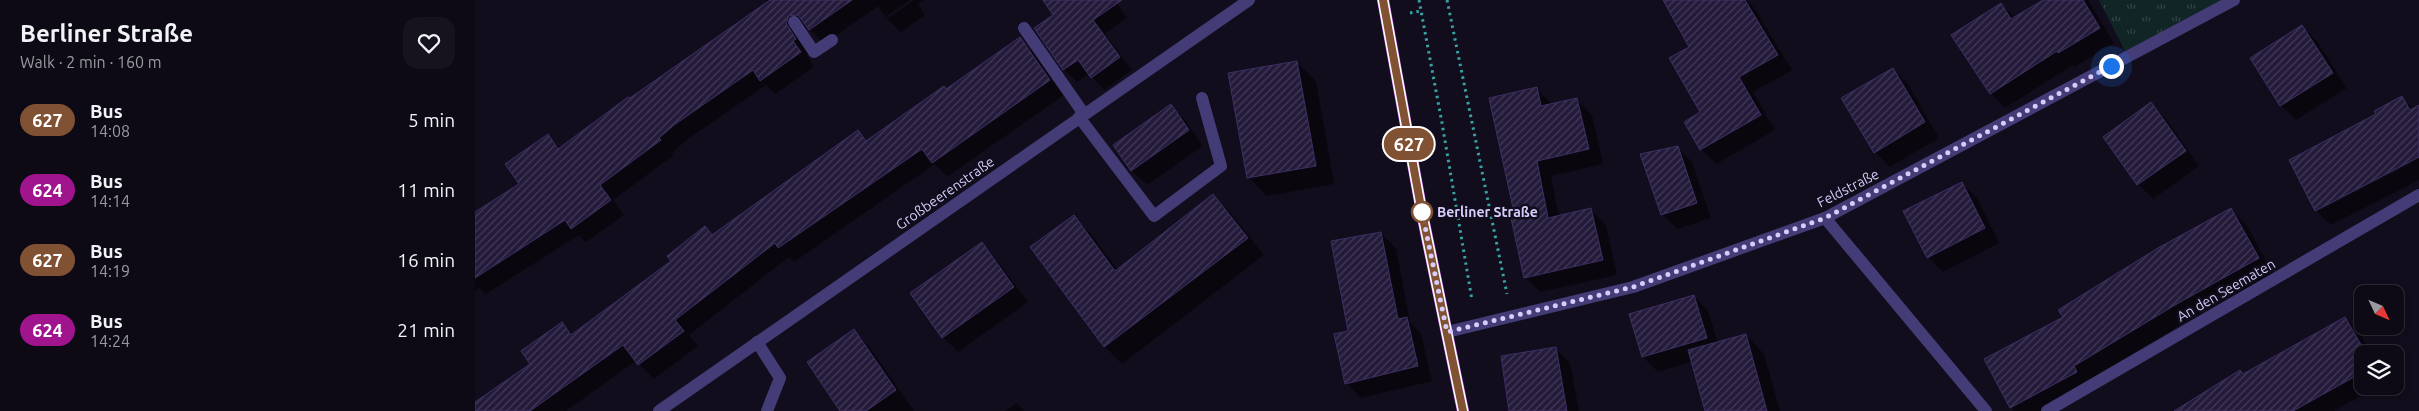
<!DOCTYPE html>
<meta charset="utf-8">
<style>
:root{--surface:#0d0a15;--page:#16131e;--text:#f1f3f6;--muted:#9a9aa0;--line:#2d2b34}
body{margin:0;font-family:Ubuntu,sans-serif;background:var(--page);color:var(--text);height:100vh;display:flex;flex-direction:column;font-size:19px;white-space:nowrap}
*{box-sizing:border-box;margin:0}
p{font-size:16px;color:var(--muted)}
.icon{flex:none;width:28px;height:28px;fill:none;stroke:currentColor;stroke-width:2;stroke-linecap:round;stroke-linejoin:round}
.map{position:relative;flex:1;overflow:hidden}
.side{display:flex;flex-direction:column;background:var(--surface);width:475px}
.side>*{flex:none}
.badge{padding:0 10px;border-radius:16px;font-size:18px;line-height:32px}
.needle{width:32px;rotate:134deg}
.tools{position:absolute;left:1879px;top:285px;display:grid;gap:10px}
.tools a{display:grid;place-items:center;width:50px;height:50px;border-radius:10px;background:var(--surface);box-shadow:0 2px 8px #0003,0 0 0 1px var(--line);font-size:25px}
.you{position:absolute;width:25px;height:25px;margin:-12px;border:4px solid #fff;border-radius:50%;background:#1a73e8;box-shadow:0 0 0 8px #1a73e833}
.map>.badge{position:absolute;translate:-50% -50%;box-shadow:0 0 0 2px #fff}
.round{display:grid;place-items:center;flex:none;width:52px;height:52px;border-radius:15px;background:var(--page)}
.summary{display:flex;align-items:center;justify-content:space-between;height:85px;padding:0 20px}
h1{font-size:24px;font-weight:700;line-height:38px}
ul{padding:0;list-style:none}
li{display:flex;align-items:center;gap:15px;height:70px;padding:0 20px}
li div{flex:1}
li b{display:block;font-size:19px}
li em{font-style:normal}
li .badge{min-width:55px;font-weight:700;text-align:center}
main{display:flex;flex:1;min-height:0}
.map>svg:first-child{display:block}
.grass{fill:url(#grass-tufts)}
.shadow{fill:#0007;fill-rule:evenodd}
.building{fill:url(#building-hatch);stroke:#3e2f65}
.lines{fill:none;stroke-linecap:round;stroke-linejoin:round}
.path{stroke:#38a2a4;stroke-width:3;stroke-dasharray:2.5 4;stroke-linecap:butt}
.minor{stroke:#433c77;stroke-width:12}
.major{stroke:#c45ef0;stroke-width:12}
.line-casing{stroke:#fff;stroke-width:11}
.line{stroke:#805233;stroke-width:8}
.walk{stroke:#d6cdfa;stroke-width:5;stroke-dasharray:0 9}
.stop-dot{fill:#fff;stroke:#805233;stroke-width:2.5}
.labels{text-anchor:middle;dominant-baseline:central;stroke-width:5;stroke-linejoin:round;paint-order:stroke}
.street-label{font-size:14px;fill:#d6cdfa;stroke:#110d1c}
.stop-label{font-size:14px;font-weight:bold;fill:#d6cdfa;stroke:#110d1c;text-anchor:start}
</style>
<main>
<section class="side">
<div class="summary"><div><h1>Berliner Straße</h1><p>Walk · 2 min · 160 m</p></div><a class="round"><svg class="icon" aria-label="heart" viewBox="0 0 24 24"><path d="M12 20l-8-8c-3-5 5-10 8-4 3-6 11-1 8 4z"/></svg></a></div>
<ul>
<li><span class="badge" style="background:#805233;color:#fff">627</span><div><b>Bus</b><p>14:08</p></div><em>5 min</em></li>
<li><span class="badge" style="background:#a0148e;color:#fff">624</span><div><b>Bus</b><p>14:14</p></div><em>11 min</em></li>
<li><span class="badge" style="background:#805233;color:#fff">627</span><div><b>Bus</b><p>14:19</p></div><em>16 min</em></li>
<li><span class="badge" style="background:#a0148e;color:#fff">624</span><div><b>Bus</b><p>14:24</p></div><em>21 min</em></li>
</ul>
</section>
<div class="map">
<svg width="1944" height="411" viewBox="0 0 1944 411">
<defs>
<pattern id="grass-tufts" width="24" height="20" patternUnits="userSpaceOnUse" patternTransform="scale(1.25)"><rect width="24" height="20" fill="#112526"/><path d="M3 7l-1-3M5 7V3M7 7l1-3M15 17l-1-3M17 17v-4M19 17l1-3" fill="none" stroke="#334346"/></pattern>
<pattern id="building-hatch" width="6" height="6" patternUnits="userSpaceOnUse" patternTransform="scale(1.25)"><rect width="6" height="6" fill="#241b3b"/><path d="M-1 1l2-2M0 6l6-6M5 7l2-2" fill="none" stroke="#433b58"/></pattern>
</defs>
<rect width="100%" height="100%" fill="#110d1c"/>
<!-- grass -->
<path class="grass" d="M 1624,0 L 1759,0 L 1653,57 Z"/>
<!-- shadow -->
<g class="shadow">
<path d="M 291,0 L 435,0 L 412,16 L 412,19 L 403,6 L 349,44 L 335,29 L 329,29 L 334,54 L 332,56 L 339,67 L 300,94 L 291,85 L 213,139 L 197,153 L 199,155 L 138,200 L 149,215 L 111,242 L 104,235 L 11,294 L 4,288 L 0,291 L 0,214 L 46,184 L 72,136 L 85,148 L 293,3 Z"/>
<path d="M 439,0 L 450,0 L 443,4 L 450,15 L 426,32 L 412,19 Z"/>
<path d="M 569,0 L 640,0 L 652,18 L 630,34 L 657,70 L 629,90 L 614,74 L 602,82 L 589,69 L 561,28 L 580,15 Z"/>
<path d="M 1189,0 L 1272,0 L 1280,9 L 1317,70 L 1278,92 L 1300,130 L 1241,164 L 1226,149 L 1227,113 L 1216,47 Z"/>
<path d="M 1571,0 L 1613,0 L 1639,43 L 1599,67 L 1598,65 L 1530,108 L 1516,93 L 1526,4 L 1540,18 Z"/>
<path d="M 1827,26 L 1842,41 L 1872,88 L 1821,120 L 1806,105 Z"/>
<path d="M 545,39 L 560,54 L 589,95 L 472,177 L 460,164 L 319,262 L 314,257 L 214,335 L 223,346 L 179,379 L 161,361 L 91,411 L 0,411 L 0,404 L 57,365 L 87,324 L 98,335 L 198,261 L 230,227 L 238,235 L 383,132 L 393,141 Z"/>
<path d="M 822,62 L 841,81 L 859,184 L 792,196 L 773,177 Z"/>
<path d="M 1418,70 L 1433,84 L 1464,138 L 1415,167 L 1400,152 Z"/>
<path d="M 1062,89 L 1077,104 L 1102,100 L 1117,115 L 1128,164 L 1076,176 L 1084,217 L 1116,210 L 1131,225 L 1142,275 L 1065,292 L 1050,277 L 1039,209 Z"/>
<path d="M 1926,97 L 1938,109 L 1944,106 L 1944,180 L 1856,225 L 1841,211 L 1815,161 L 1903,114 ZM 1935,161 L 1936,163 L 1845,210 L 1845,207 Z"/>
<path d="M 1676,104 L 1691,119 L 1724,166 L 1678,199 L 1663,184 L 1630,137 Z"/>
<path d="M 696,106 L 710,120 L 728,146 L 672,185 L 657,171 L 639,145 Z"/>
<path d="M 1202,147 L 1217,162 L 1236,218 L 1202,229 L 1187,214 Z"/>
<path d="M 1487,183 L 1502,198 L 1524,243 L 1468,272 L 1453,257 Z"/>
<path d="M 738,195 L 755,212 L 789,255 L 647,364 L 630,347 L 557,248 L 599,217 L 616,234 L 643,270 Z"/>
<path d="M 1756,210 L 1771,224 L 1798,273 L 1715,319 L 1613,381 L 1571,411 L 1540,411 L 1536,407 L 1590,318 Z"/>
<path d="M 906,233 L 921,248 L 935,322 L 946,334 L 957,381 L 886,398 L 871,383 Z"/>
<path d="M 507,244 L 521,259 L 553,302 L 483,352 L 468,337 L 437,293 Z"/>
<path d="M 1219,296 L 1233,311 L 1243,343 L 1271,335 L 1289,354 L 1305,411 L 1231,411 L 1218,361 L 1183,372 L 1168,357 L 1156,315 Z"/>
<path d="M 1870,318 L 1885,333 L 1896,354 L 1888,354 L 1888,386 L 1903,386 L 1859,411 L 1701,411 Z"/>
<path d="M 379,331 L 394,346 L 439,411 L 367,411 Z"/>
<path d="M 1080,348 L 1095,363 L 1104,411 L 1035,411 Z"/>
<path d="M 542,403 L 549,411 L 530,411 Z"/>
</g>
<!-- building -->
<g class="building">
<path d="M 295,0 L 377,0 L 334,30 L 323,15 L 314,16 L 311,23 L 321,39 L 318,41 L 326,52 L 285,81 L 278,70 L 199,125 L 184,138 L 186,140 L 125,185 L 136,200 L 96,229 L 90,220 L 0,278 L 0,212 L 44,184 L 30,164 L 73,134 L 83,149 L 153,97 L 155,98 Z"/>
<path d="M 568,0 L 647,0 L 618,20 L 645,57 L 616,78 L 603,60 L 588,70 L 559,28 L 578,15 Z"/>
<path d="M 1188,0 L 1270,0 L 1303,55 L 1264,77 L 1286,115 L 1225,150 L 1209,122 L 1225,112 L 1194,58 L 1214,47 Z"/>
<path d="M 1568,0 L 1608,0 L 1625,28 L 1583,53 L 1582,51 L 1515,94 L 1476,35 L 1526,3 L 1536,19 Z"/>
<path d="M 1827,25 L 1858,73 L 1805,106 L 1775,58 Z"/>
<path d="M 545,37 L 575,80 L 457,163 L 447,149 L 303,248 L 300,243 L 200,320 L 209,331 L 163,365 L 148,345 L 55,411 L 0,411 L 0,402 L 55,364 L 46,351 L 87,322 L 96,335 L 196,261 L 192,256 L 230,226 L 237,235 L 383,130 L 391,141 L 469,86 L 471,89 Z"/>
<path d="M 822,61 L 841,166 L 772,178 L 753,73 Z"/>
<path d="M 1418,68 L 1450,122 L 1399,153 L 1366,98 Z"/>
<path d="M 1062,87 L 1066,106 L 1102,98 L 1114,149 L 1062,161 L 1073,218 L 1116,208 L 1128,260 L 1049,278 L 1034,209 L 1038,208 L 1014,98 Z"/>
<path d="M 1927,96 L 1935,110 L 1944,105 L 1944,157 L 1840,211 L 1814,160 L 1901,114 L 1899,111 Z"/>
<path d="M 1676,102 L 1711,151 L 1662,185 L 1628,137 Z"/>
<path d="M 696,104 L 714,130 L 656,171 L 638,145 Z"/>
<path d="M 1203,146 L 1222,203 L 1186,215 L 1165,154 Z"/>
<path d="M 1487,182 L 1510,228 L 1452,258 L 1428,211 Z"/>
<path d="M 738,194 L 773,238 L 629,347 L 555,247 L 599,215 L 640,271 Z"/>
<path d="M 1756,208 L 1784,258 L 1700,305 L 1599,366 L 1602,372 L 1535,408 L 1509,359 L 1588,317 L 1583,310 L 1683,248 Z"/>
<path d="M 906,232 L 923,319 L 932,317 L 943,366 L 870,384 L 859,334 L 873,331 L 856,241 Z"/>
<path d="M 507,242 L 539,287 L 467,338 L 435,293 Z"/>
<path d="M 1219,295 L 1232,338 L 1167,357 L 1154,314 Z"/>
<path d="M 1870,317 L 1888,348 L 1888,372 L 1818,411 L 1699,411 L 1765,370 L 1768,374 Z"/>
<path d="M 379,329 L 421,390 L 391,411 L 365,411 L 332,362 Z"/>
<path d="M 1271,334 L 1292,411 L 1230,411 L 1213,350 Z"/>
<path d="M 1081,347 L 1092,411 L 1034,411 L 1026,356 Z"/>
</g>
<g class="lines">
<!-- path -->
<g class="path">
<path d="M 944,0 L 967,123 L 997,300"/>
<path d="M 972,0 L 1032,294"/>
<path d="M 935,13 L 946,11"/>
</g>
<!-- minor -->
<g class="minor">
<path d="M 319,22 L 339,52 L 357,40"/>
<path d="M 549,28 L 609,114"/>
<path d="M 604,117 L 679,216 L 746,166 L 727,98"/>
<path d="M 1350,218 L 1511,411"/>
<path d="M 972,332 L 1158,287 L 1350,218 L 1759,0"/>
<path d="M 282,342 L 305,378 L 292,411"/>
<path d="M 184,411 L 774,0"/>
<path d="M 1572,411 L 1944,195"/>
</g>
<!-- major -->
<path class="major" d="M 908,0 L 947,213 L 988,411"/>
</g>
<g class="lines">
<!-- line casing -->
<g class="line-casing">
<path id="line" d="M 908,0 L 947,213 L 988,411"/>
</g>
<!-- line -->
<use href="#line" class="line"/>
<!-- walk -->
<path class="walk" d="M 947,212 L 972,332 L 1158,287 L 1350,218 L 1636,66"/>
</g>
<!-- markers -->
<circle class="stop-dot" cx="947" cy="212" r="10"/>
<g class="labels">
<!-- street labels -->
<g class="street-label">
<text transform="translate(1373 188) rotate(-27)">Feldstraße</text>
<text transform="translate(470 193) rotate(-35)">Großbeerenstraße</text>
<text transform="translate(1751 290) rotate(-30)">An den Seematen</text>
</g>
<!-- stop labels -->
<g class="stop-label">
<text x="962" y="212">Berliner Straße</text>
</g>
</g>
</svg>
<div class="tools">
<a><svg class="needle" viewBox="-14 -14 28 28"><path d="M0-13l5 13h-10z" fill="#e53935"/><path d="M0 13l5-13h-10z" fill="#9a9aa0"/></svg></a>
<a><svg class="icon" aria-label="layers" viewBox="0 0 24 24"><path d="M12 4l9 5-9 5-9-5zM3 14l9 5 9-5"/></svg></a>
</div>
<div class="you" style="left:1636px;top:66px"></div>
<b class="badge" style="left:934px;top:144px;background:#805233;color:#fff">627</b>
</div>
</main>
